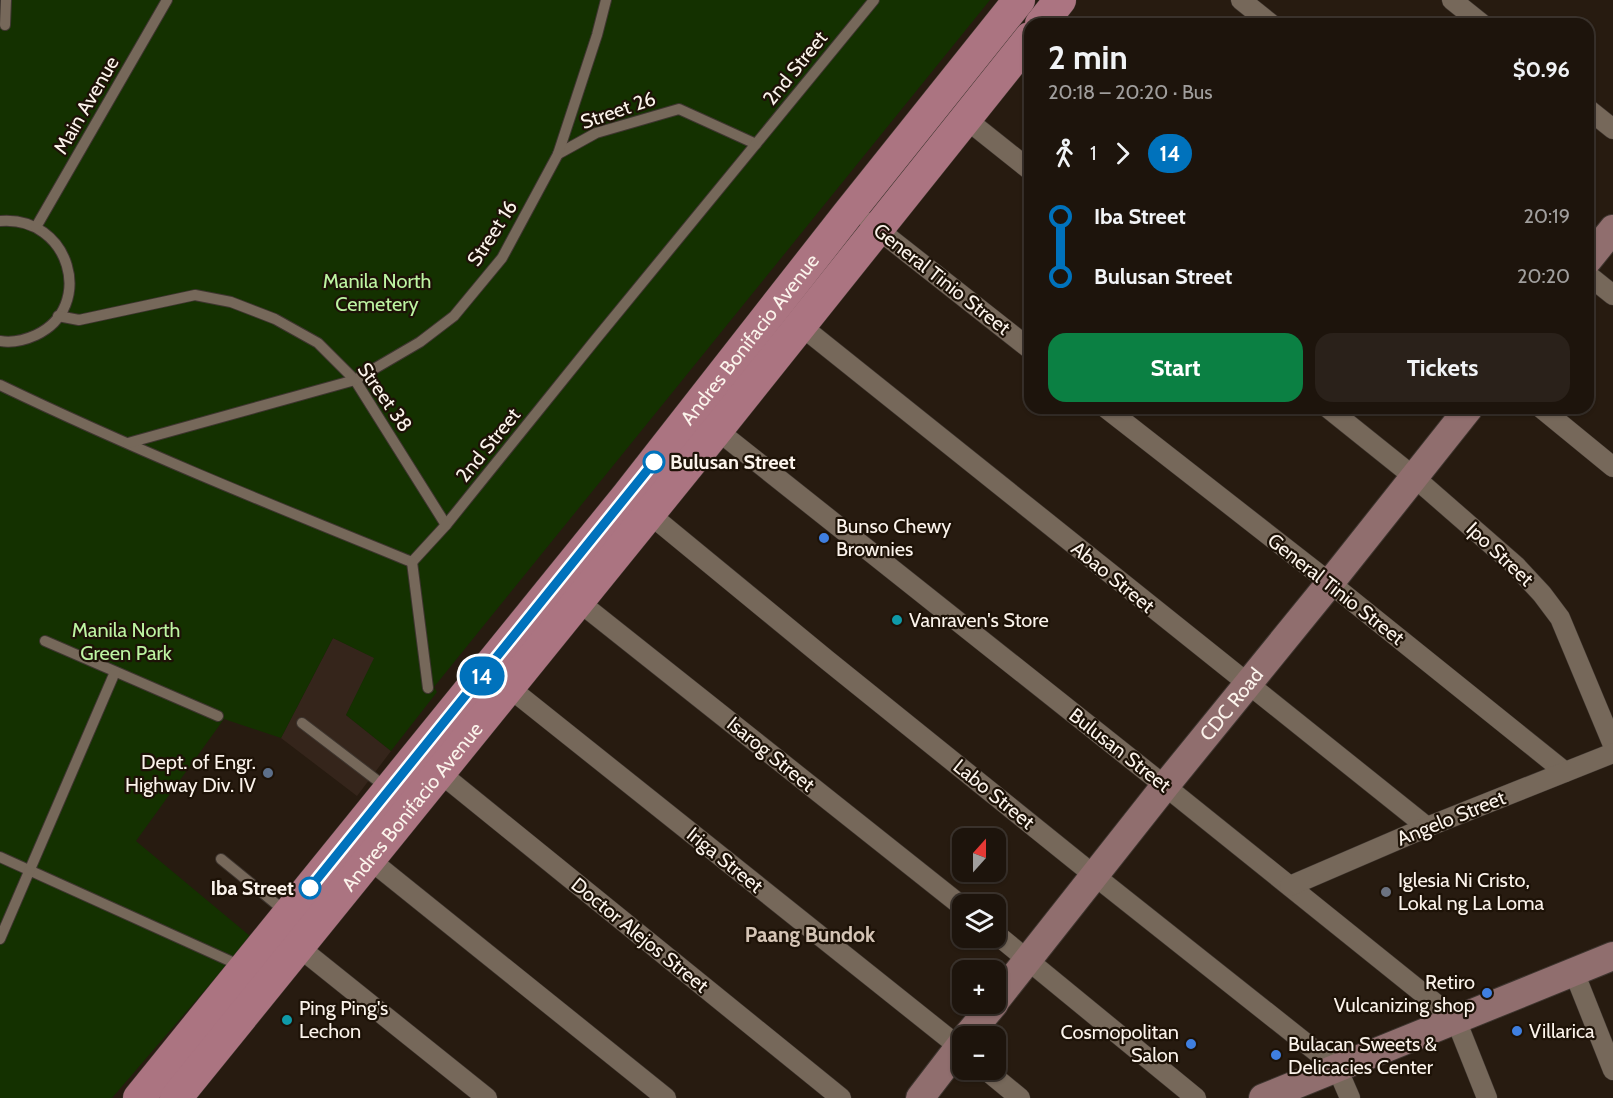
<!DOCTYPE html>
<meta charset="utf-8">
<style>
:root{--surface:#1d140c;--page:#2a211a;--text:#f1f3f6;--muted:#a09e9d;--line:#3b332d;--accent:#0b8043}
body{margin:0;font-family:Cabin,sans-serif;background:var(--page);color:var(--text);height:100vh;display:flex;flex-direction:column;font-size:22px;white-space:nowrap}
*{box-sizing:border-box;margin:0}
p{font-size:20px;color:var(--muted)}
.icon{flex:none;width:33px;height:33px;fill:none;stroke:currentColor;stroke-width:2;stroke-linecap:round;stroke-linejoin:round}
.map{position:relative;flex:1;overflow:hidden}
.sheet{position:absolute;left:1024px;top:18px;width:570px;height:396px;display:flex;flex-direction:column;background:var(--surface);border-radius:18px;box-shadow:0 2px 4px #0004,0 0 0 2px var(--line)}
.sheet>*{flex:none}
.badge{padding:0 12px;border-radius:20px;font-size:21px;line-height:39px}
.needle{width:39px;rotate:21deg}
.controls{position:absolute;left:952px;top:828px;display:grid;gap:12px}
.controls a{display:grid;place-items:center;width:54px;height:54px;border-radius:12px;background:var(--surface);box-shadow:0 2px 4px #0004,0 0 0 2px var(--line);font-size:30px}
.map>.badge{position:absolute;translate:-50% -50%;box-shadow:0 0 0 3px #fff}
.legs{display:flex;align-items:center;gap:9px;height:66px;padding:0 24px;font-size:20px}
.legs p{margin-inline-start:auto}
.head{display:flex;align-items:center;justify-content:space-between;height:102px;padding:0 24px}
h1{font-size:33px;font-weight:700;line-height:45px}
.button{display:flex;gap:12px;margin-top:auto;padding:12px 24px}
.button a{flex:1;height:69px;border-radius:18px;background:var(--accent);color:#fff;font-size:24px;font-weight:700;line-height:69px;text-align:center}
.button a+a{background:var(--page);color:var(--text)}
ul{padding:0 24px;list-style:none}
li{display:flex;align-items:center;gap:21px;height:60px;font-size:22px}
li i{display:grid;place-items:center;width:9px;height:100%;margin:0 8px;background:currentColor}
li i::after{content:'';width:15px;height:15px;margin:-8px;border:4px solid;border-radius:50%;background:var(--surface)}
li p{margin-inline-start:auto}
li:first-child i{background:linear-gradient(#0000 50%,currentColor 0)}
li:last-child i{background:linear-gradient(currentColor 50%,#0000 0)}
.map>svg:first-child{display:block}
.commercial{fill:#35251b}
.green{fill:#143100}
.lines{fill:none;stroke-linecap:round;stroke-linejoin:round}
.lane-casing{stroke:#3e352f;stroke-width:12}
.street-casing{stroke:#3e352f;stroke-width:21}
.secondary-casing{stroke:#3e352f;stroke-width:30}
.primary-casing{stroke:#3e352f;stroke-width:33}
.lane{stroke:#76685a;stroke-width:10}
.street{stroke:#76685a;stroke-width:20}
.secondary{stroke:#906e6e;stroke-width:28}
.primary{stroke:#ab7481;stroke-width:32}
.line-1-casing{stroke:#fff;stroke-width:14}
.line-1{stroke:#0072bc;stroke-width:9}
.stop-1-dot{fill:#fff;stroke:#0072bc;stroke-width:3}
.shop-dot{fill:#3f7fe0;stroke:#1d1207;stroke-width:2}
.culture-dot{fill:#0f9aa8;stroke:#1d1207;stroke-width:2}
.service-dot{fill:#5c6f8a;stroke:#1d1207;stroke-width:2}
.worship-dot{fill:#6b7280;stroke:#1d1207;stroke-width:2}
.labels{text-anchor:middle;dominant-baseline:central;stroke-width:4.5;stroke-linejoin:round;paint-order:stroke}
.street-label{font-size:20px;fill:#fbf3eb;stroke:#1d1207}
.park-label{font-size:20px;fill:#bdf4a2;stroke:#1d1207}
.stop-label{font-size:20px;font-weight:bold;fill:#fbf3eb;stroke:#1d1207;text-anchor:start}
.poi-label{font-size:20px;fill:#fbf3eb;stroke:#1d1207;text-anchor:start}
.neighbourhood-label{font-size:21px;font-weight:bold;fill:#d4c4b5;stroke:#1d1207}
</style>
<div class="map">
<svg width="1613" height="1098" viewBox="0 0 1613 1098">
<rect width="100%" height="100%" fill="#271b10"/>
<!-- commercial -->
<path class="commercial" d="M 333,638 L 375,658 L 346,715 L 391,751 L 357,796 L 281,738 Z"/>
<!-- green -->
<path class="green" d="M 0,0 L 990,0 L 434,687 L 437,692 L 391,751 L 346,715 L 374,658 L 333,638 L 281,738 L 224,719 L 136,841 L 250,936 L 230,961 L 112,1098 L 0,1098 Z"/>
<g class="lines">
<!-- lane casing -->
<g class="lane-casing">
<g id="lane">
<path d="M 5,25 L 6,0"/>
<path d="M 558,154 L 596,133 L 679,109 L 756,144"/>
<path d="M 0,221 C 70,215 96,307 36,335 C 25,340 12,343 0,341"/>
<path d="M 36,227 L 167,0"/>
<path d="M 58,316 L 79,320 L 195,295 L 231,302 L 275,319 L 318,343 L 355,380 L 446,525"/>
<path d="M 0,385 C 135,450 274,506 412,562"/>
<path d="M 128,443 L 355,380 L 420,342 L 454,316 L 502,258 L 558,154 L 597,35 L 606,0"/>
<path d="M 412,562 L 446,525 L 596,339 L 874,0"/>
<path d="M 412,562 L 428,688"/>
<path d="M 45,641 L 218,716"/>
<path d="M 302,723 L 387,788"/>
<path d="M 0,857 L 230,961 L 242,969"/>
<path d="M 221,859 L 286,912"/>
<path d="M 0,939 L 115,672"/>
</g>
</g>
<!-- street casing -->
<g class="street-casing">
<g id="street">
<path d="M 1241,0 L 1271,24"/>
<path d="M 1452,0 L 1482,24"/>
<path d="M 1588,109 L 1613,129"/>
<path d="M 966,119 L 1030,170"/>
<path d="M 870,223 L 1030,349"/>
<path d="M 1588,275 L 1613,295"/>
<path d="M 800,325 L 1427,827"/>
<path d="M 1106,408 L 1330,583 L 1565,772"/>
<path d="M 1328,408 L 1414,477 L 1516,566 L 1542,594 L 1560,618 L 1613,745"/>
<path d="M 1541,408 L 1613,467"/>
<path d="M 717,430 L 1165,786 L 1456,1020 L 1487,1098"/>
<path d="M 641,507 L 827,660 L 1095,876 L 1337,1068 L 1350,1098"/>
<path d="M 578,601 L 963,907"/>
<path d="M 501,681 L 963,1050"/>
<path d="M 439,772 L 841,1098"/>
<path d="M 369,859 L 666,1098"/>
<path d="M 1290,886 L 1427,827 L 1613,753"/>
<path d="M 996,934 L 1196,1098"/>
<path d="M 290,940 L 487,1098"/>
<path d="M 1574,972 L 1613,1070"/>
<path d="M 986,1070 L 1020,1098"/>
</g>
</g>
<!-- secondary casing -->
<g class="secondary-casing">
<g id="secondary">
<path d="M 1588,260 L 1613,229"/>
<path id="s1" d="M 996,1000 L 1165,786 L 1330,583 L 1469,408"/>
<path d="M 967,1036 L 994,1004"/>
<path d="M 920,1098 L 963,1042"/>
<path d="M 1263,1098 L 1613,956"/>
</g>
</g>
<!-- primary casing -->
<g class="primary-casing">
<g id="primary">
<path d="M 1041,24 L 1060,0"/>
<path id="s2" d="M 139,1098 L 627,496 L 847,215 L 1019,0"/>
<path id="s3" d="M 176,1098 L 717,430 L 1030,38"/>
</g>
</g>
<!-- lane -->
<use href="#lane" class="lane"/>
<!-- street -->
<use href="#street" class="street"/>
<!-- secondary -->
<use href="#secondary" class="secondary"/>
<!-- primary -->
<use href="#primary" class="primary"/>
</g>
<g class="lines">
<!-- line-1 casing -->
<g class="line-1-casing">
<path id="line-1" d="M 310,888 L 654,462"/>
</g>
<!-- line-1 -->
<use href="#line-1" class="line-1"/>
</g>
<!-- markers -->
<g class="stop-1-dot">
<circle cx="654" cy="462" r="10"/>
<circle cx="310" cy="888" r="10"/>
</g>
<g class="shop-dot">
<circle cx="824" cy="538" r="6"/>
<circle cx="1487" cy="993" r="6"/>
<circle cx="1517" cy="1031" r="6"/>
<circle cx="1191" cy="1044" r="6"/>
<circle cx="1276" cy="1055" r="6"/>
</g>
<g class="culture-dot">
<circle cx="897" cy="620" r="6"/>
<circle cx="287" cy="1020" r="6"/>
</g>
<circle class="service-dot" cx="268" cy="773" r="6"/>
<circle class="worship-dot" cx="1386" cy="892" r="6"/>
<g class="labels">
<!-- street labels -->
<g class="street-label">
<text transform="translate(795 68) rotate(-51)">2nd Street</text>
<text transform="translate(86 105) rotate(-60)">Main Avenue</text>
<text transform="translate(618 110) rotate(-19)">Street 26</text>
<text transform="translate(492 233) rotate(-57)">Street 16</text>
<text transform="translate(942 279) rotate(38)">General Tinio Street</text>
<text stroke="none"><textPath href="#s2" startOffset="974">Andres Bonifacio Avenue</textPath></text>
<text transform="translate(385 397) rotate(55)">Street 38</text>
<text transform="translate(488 445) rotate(-51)">2nd Street</text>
<text transform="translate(1500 554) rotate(43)">Ipo Street</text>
<text transform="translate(1113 577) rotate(39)">Abao Street</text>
<text transform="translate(1336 589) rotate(38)">General Tinio Street</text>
<text stroke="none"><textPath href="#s1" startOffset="378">CDC Road</textPath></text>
<text transform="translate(1120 750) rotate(38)">Bulusan Street</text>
<text transform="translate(771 754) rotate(39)">Isarog Street</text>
<text transform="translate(994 794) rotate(39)">Labo Street</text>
<text stroke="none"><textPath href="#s3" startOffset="375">Andres Bonifacio Avenue</textPath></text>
<text transform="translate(1451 818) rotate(-22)">Angelo Street</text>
<text transform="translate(725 860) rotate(39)">Iriga Street</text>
<text transform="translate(640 935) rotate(39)">Doctor Alejos Street</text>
</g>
<!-- park labels -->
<g class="park-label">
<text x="377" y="281">Manila North<tspan x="377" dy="23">Cemetery</tspan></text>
<text x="126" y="630">Manila North<tspan x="126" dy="23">Green Park</tspan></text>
</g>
<!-- stop labels -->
<g class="stop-label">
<text x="670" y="462">Bulusan Street</text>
<text x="294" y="888" text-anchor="end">Iba Street</text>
</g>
<!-- poi labels -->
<g class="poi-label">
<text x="836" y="526">Bunso Chewy<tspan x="836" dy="23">Brownies</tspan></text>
<text x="909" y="620">Vanraven's Store</text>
<text x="256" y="762" text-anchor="end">Dept. of Engr.<tspan x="256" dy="23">Highway Div. IV</tspan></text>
<text x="1398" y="880">Iglesia Ni Cristo,<tspan x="1398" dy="23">Lokal ng La Loma</tspan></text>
<text x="1475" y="982" text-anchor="end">Retiro<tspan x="1475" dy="23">Vulcanizing shop</tspan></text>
<text x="299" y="1008">Ping Ping's<tspan x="299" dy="23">Lechon</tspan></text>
<text x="1529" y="1031">Villarica</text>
<text x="1179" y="1032" text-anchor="end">Cosmopolitan<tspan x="1179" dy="23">Salon</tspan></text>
<text x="1288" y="1044">Bulacan Sweets &amp;<tspan x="1288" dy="23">Delicacies Center</tspan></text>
</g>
<!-- neighbourhood labels -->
<g class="neighbourhood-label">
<text x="810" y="934">Paang Bundok</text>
</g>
</g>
</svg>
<div class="controls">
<a><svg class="needle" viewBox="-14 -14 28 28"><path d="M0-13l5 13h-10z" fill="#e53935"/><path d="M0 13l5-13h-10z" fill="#a09e9d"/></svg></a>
<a><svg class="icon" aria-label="layers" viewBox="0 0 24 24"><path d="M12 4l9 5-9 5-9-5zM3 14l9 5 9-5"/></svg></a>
<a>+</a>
<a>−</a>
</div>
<b class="badge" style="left:482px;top:676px;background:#0072bc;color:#fff">14</b>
<section class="sheet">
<div class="head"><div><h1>2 min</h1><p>20:18 – 20:20 · Bus</p></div><b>$0.96</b></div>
<div class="legs"><svg class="icon" aria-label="walk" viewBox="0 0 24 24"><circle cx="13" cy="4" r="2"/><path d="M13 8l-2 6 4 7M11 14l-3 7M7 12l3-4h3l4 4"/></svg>1<svg class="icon" aria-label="forward" viewBox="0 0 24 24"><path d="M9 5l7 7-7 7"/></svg><b class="badge" style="background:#0072bc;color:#fff">14</b></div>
<ul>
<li><i style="color:#0072bc"></i><b>Iba Street</b><p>20:19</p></li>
<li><i style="color:#0072bc"></i><b>Bulusan Street</b><p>20:20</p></li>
</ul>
<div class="button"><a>Start</a><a>Tickets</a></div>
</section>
</div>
